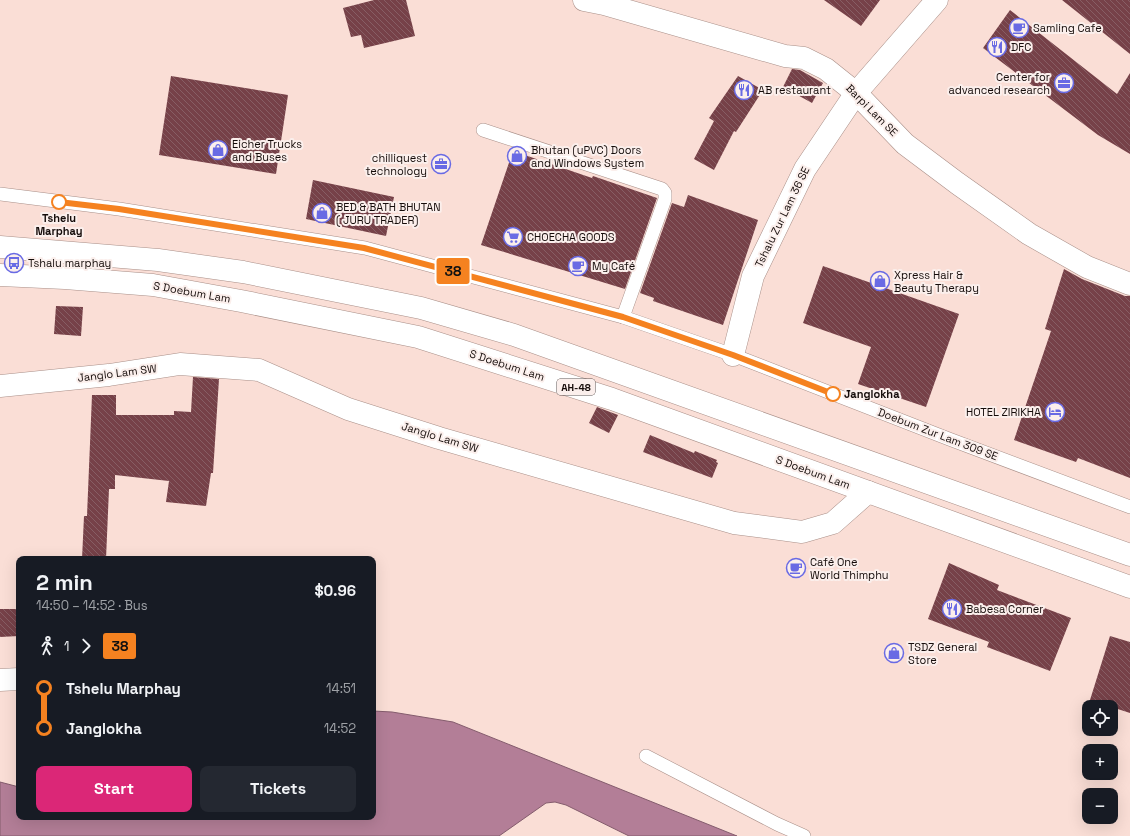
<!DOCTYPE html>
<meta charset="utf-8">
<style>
:root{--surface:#171b24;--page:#242831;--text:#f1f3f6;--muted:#9ea1a6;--accent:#db2777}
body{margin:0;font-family:"Space Grotesk",sans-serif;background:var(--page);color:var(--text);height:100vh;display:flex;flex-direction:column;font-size:15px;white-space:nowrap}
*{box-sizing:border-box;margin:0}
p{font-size:13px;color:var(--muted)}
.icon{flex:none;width:22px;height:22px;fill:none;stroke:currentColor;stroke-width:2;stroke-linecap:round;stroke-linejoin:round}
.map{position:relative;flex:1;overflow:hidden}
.details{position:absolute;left:16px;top:556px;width:360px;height:264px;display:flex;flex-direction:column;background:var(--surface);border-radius:8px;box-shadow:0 4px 16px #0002}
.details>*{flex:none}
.badge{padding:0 8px;border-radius:3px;font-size:14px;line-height:26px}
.controls{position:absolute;left:1082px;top:700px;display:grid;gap:8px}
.controls a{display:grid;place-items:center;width:36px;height:36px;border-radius:8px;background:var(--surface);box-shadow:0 4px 16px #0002;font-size:20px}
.map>.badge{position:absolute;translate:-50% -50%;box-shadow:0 0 0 2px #fff}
.legs{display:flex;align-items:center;gap:6px;height:44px;padding:0 20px;font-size:13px}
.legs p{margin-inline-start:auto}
.head{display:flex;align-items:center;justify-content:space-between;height:68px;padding:0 20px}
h1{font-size:22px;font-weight:700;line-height:30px}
.primary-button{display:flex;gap:8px;margin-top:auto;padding:8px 20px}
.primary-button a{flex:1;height:46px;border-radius:8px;background:var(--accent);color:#fff;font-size:16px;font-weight:700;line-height:46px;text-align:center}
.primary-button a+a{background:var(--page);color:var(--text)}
ul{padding:0 20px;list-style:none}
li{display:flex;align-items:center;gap:14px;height:40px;font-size:15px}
li i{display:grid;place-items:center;width:6px;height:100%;margin:0 5px;background:currentColor}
li i::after{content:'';width:10px;height:10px;margin:-5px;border:3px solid;border-radius:50%;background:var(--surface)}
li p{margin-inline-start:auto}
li:first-child i{background:linear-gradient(#0000 50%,currentColor 0)}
li:last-child i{background:linear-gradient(currentColor 50%,#0000 0)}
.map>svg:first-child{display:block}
.water{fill:#b37e97;stroke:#845c6d}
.building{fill:url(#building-back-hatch)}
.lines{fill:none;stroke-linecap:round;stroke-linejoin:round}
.service-casing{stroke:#a98f88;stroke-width:14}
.minor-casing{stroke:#a98f88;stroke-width:23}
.trunk-casing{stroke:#a98f88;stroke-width:23}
.service{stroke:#fff;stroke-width:13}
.minor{stroke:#fff;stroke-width:22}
.trunk{stroke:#fff;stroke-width:22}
.line-1-casing{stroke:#fff;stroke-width:9}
.line-1{stroke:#f58220;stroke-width:6}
.stop-1-dot{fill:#fff;stroke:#f58220;stroke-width:2}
.labels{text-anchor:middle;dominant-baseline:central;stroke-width:4;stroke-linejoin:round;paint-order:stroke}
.shield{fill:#fbefec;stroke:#5a504e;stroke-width:1}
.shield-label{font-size:10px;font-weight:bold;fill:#150c0a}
.poi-label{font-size:11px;fill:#150c0a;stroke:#fbefec;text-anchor:start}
.street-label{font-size:11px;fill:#150c0a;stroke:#fbefec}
.stop-label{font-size:11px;font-weight:bold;fill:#150c0a;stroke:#fbefec}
</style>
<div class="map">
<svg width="1130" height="836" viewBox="0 0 1130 836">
<defs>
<pattern id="building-back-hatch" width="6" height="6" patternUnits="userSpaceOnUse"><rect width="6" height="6" fill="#764148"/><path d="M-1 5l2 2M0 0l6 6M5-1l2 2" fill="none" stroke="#875e64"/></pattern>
</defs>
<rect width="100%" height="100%" fill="#faded6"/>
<!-- water -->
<path class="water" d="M 373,711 L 392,712 L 453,722 L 737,836 L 629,836 L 566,805 L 555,802 L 546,803 L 499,836 L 0,836 L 0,782 L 19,787 L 19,817 L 373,817 Z"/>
<!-- building -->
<g class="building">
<path d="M 374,0 L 406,0 L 415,36 L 364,48 L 361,35 L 351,37 L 343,8 Z"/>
<path d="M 824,0 L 880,0 L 861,26 Z"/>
<path d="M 1062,0 L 1130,0 L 1130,54 Z"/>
<path d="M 1010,10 L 1117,94 L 1130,73 L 1130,154 L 1098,135 L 983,48 Z"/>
<path d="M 792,69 L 800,70 L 823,83 L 812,103 L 783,87 Z"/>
<path d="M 171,76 L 288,95 L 276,174 L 159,155 Z"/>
<path d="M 738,76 L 763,90 L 736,132 L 734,131 L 714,170 L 694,159 L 714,121 L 709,118 Z"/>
<path d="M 513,151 L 592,178 L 593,176 L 657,198 L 625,289 L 481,245 Z"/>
<path d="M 313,180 L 394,197 L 386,236 L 306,219 Z"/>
<path d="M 688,195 L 758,220 L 723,325 L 653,301 L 654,298 L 640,293 L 672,203 L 684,207 Z"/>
<path d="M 823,266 L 959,314 L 926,407 L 858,384 L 871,347 L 803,323 Z"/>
<path d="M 1064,269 L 1082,279 L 1125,296 L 1130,296 L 1130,478 L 1078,458 L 1076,462 L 1014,440 L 1051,331 L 1045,329 Z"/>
<path d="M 56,306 L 83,307 L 81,336 L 54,334 Z"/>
<path d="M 193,377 L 219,379 L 213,473 L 211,473 L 206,506 L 166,502 L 169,481 L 115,475 L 115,489 L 109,489 L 106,559 L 82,559 L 84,516 L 87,516 L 92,395 L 116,395 L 116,415 L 174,415 L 174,411 L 191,412 Z"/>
<path d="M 597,407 L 618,415 L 609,433 L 589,423 Z"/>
<path d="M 650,435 L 694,453 L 695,451 L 717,460 L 716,462 L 718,463 L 712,478 L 643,452 Z"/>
<path d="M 949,563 L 999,585 L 997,590 L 1071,618 L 1050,671 L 987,647 L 989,642 L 928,619 Z"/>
<path d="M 0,609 L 19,609 L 19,636 L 0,637 Z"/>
<path d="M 1110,636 L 1130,642 L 1130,713 L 1090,700 Z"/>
</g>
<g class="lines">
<!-- service casing -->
<g class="service-casing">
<g id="service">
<path d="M 483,130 L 662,189 L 665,193 L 665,199 L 623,317"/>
<path d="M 0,194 L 119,209 L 365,248 L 623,317 L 733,355 L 949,439 L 1130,507"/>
<path d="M 646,756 L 777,824 L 804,836"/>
</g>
</g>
<!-- minor casing -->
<g class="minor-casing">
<g id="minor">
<path d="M 584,0 L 604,4 L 785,56 L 804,58 L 826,69 L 856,93 L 905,144 L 957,183 L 1029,234 L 1087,267 L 1130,284"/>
<path d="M 733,355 L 753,276 L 805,169 L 856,93 L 937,0"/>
<path d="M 0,386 L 109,375 L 180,364 L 259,370 L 348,409 L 439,438 L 734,523 L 802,532 L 833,523 L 868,492"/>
<path d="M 0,680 L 19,679"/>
</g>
</g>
<!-- trunk casing -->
<g class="trunk-casing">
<g id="trunk">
<path d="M 0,247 L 158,260 L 243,272 L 421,308 L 514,335 L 1130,555"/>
<path d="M 0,275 L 65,278 L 153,285 L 241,301 L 418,337 L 612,399 L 1130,587"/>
</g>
</g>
<!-- service -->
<use href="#service" class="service"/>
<!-- minor -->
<use href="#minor" class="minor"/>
<!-- trunk -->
<use href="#trunk" class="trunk"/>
</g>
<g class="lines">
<!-- line-1 casing -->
<g class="line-1-casing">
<path id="line-1" d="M 59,202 L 119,209 L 364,248 L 623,317 L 733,355 L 833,394"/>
</g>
<!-- line-1 -->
<use href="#line-1" class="line-1"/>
</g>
<!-- icons -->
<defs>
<g id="cafe-ring" transform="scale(1)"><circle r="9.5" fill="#fbefec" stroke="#696ae4" stroke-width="1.5"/><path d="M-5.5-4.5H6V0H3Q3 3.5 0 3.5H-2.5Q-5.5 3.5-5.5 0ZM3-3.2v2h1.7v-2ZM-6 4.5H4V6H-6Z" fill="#696ae4"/></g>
<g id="restaurant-ring" transform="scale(1)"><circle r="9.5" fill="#fbefec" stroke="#696ae4" stroke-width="1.5"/><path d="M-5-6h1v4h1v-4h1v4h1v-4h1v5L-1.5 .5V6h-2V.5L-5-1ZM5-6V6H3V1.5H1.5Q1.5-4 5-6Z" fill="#696ae4"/></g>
<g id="office-ring" transform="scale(1)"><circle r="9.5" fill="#fbefec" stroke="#696ae4" stroke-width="1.5"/><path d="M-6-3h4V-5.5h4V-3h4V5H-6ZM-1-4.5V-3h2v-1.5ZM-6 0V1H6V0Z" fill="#696ae4"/></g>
<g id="shop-ring" transform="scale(1)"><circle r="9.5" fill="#fbefec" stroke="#696ae4" stroke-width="1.5"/><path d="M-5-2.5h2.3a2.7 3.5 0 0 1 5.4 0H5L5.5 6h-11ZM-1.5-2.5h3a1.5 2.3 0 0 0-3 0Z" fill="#696ae4"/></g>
<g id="supermarket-ring" transform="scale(1)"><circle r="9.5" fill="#fbefec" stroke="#696ae4" stroke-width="1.5"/><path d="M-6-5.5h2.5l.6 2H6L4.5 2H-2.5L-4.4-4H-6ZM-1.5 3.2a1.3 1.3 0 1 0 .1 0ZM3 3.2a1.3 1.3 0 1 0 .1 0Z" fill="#696ae4"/></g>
<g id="bus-ring" transform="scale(1)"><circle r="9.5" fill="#fbefec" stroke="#696ae4" stroke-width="1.5"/><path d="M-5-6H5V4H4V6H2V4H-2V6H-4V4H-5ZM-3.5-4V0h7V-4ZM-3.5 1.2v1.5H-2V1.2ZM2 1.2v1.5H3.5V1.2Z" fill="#696ae4"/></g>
<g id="hotel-ring" transform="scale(1)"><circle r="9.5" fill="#fbefec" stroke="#696ae4" stroke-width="1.5"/><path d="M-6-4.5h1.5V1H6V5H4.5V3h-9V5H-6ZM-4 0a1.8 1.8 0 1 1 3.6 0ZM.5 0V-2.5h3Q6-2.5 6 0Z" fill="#696ae4"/></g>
</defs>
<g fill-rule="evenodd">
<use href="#cafe-ring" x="1019" y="28"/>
<use href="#restaurant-ring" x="997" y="47"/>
<use href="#office-ring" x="1064" y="83"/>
<use href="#restaurant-ring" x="744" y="90"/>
<use href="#shop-ring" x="218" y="150"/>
<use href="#shop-ring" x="517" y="156"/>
<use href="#office-ring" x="441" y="164"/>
<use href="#shop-ring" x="322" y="213"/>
<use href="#supermarket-ring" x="513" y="237"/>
<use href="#bus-ring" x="14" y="263"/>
<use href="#cafe-ring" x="578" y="266"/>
<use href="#shop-ring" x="880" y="281"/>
<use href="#hotel-ring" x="1055" y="412"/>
<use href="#cafe-ring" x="796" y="568"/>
<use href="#restaurant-ring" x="952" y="609"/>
<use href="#shop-ring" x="894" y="653"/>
</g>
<!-- markers -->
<g class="stop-1-dot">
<circle cx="59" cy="202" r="7"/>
<circle cx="833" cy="394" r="7"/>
</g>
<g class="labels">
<!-- shield labels -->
<rect class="shield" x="557" y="379" width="38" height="16" rx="3"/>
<g class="shield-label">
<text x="576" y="387">AH-48</text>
</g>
<!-- poi labels -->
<g class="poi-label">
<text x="1033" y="28">Samling Cafe</text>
<text x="1011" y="47">DFC</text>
<text x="1050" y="77" text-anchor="end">Center for<tspan x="1050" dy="13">advanced research</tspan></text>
<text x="758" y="90">AB restaurant</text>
<text x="232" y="144">Eicher Trucks<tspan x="232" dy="13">and Buses</tspan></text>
<text x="531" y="150">Bhutan (uPVC) Doors<tspan x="531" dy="13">and Windows System</tspan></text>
<text x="427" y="158" text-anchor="end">chilliquest<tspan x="427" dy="13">technology</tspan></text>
<text x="336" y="207">BED &amp; BATH BHUTAN<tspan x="336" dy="13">( JURU TRADER)</tspan></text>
<text x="527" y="237">CHOECHA GOODS</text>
<text x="28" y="263">Tshalu marphay</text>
<text x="592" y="266">My Café</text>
<text x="894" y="275">Xpress Hair &amp;<tspan x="894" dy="13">Beauty Therapy</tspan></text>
<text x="1041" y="412" text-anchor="end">HOTEL ZIRIKHA</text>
<text x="810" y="562">Café One<tspan x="810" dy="13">World Thimphu</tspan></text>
<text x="966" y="609">Babesa Corner</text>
<text x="908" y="647">TSDZ General<tspan x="908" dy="13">Store</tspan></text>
</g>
<!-- street labels -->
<g class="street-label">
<text transform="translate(872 110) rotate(45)">Barpi Lam SE</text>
<text transform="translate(782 217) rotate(-64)">Tshalu Zur Lam 36 SE</text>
<text transform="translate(192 292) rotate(10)">S Doebum Lam</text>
<text transform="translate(507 365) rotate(18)">S Doebum Lam</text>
<text transform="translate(117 373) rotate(-7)">Janglo Lam SW</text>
<text transform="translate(938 434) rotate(21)">Doebum Zur Lam 309 SE</text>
<text transform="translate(440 437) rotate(17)">Janglo Lam SW</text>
<text transform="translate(813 472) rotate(20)">S Doebum Lam</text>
</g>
<!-- stop labels -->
<g class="stop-label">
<text x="59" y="218">Tshelu<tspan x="59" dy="13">Marphay</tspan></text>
<text x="844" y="394" text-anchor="start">Janglokha</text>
</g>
</g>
</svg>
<div class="controls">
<a><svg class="icon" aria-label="locate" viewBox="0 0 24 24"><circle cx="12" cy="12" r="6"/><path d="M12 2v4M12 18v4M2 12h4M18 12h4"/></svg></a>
<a>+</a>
<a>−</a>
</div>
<b class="badge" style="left:453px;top:271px;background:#f58220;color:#111">38</b>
<section class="details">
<div class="head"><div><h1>2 min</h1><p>14:50 – 14:52 · Bus</p></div><b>$0.96</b></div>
<div class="legs"><svg class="icon" aria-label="walk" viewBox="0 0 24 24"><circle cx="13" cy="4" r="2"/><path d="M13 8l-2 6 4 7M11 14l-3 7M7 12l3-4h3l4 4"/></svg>1<svg class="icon" aria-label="forward" viewBox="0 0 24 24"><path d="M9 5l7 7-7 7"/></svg><b class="badge" style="background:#f58220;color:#111">38</b></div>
<ul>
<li><i style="color:#f58220"></i><b>Tshelu Marphay</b><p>14:51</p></li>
<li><i style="color:#f58220"></i><b>Janglokha</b><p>14:52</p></li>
</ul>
<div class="primary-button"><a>Start</a><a>Tickets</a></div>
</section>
</div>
